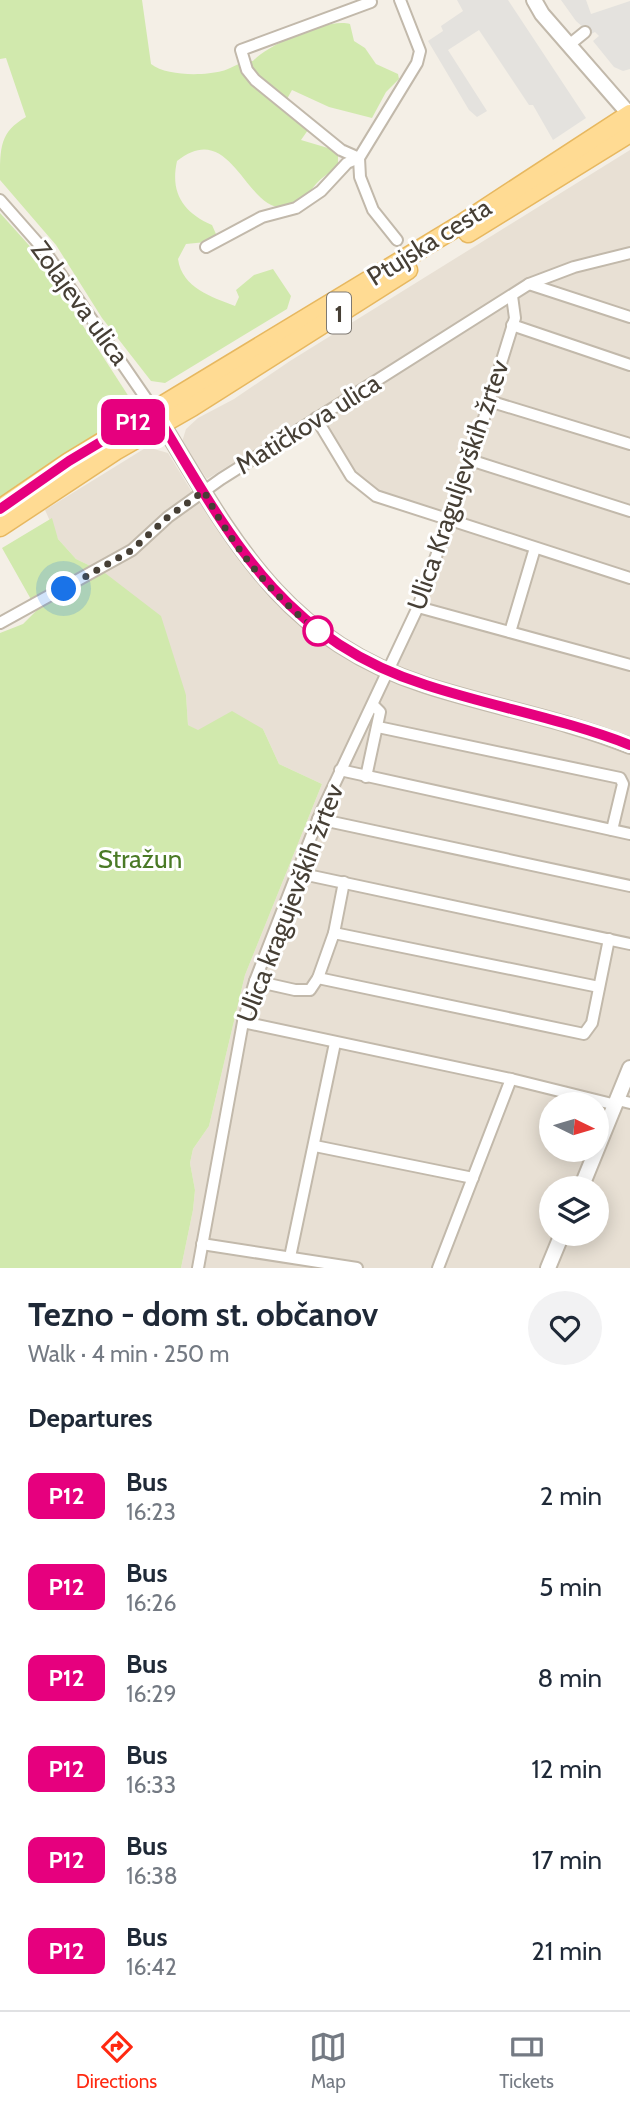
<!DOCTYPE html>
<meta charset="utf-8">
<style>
:root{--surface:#fff;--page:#f2f2f3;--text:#1f2937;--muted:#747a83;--line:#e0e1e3;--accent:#ff2911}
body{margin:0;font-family:Cabin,sans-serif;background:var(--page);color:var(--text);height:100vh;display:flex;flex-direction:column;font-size:26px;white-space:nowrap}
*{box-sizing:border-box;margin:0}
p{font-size:23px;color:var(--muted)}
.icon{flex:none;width:38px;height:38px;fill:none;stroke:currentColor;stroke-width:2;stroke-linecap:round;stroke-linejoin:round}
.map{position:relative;height:1268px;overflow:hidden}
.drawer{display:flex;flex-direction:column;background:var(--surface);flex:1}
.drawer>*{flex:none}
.badge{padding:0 14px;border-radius:10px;font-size:24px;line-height:46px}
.needle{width:46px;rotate:95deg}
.controls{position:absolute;left:539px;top:1092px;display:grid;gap:14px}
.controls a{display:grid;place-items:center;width:70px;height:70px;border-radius:50%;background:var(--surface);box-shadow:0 4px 18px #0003;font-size:35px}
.you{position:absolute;width:35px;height:35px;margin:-18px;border:5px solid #fff;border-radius:50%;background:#1a73e8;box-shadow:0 0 0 10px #1a73e833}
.map>.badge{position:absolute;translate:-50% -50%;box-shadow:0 0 0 4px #fff}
h2{padding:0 28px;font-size:26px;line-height:63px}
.round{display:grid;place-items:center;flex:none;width:74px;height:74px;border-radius:37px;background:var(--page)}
.overview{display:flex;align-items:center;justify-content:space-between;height:119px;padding:0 28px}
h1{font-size:33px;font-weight:700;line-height:52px}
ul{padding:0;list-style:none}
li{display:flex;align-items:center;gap:21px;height:91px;padding:0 28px}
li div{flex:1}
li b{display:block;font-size:26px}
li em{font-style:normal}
li .badge{min-width:77px;font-weight:700;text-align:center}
.dock{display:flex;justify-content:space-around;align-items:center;height:98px;border-top:2px solid var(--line);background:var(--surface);font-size:19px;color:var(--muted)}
.dock a{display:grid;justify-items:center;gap:4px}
.dock .selected{color:var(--accent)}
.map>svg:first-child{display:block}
.residential{fill:#e8e0d4;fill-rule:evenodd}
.green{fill:#d1e9ad}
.parking{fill:#e4e2de}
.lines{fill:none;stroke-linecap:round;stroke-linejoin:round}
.minor-casing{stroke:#c2b9ab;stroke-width:14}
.tertiary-casing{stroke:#c2b9ab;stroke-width:18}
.primary-casing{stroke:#e7b860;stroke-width:21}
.minor{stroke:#fff;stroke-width:10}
.tertiary{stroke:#fff;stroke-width:14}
.primary{stroke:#ffdb93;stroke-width:18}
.line-casing{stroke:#fff;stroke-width:16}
.line{stroke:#e6007e;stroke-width:10}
.walk{stroke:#463f35;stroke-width:7;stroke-dasharray:0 12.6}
.stop-dot{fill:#fff;stroke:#e6007e;stroke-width:3.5}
.labels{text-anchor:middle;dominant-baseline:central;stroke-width:6;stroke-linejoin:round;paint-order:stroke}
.shield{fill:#fff;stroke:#7e7972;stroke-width:2}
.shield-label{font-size:24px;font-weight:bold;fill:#463f35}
.street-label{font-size:26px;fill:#463f35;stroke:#fff}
.park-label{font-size:26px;fill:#4a7a26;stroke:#fff}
</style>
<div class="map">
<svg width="630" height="1268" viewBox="0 0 630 1268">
<rect width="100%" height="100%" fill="#f4efe6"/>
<!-- residential -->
<path class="residential" d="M 630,150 L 630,1268 L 181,1268 L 193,1210 L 195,1190 L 190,1163 L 193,1149 L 209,1126 L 245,975 L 322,784 L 279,764 L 263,729 L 197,730 L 188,725 L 186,695 L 105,573 L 76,559 L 58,539 L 45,510 L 147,447 L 168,453 L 192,492 L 261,585 L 311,628 L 390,671 L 449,519 L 376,496 L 351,476 L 314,413 L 207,479 L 182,442 L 186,429 L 198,418 L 234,399 L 290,361 ZM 551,1104 L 597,1104 L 597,1150 L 551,1150 ZM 551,1188 L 597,1188 L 597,1234 L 551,1234 Z"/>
<!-- green -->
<g class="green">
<path d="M 0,0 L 142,0 L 151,64 C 166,76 203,76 222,71 C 234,68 237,62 253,61 C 267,45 329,17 350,24 L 354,41 L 365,48 L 376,64 L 398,74 L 399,79 L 386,92 L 372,118 L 329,107 L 292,90 L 282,108 L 308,130 L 301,140 L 338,151 L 338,167 C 331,172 322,177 316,184 C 309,192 305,201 293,206 C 246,223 235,115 177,161 C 170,193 183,212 212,225 L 216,234 L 206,242 L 186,244 L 178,259 C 182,288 212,297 235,306 L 239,297 L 236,290 L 254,275 L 273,269 L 291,296 L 287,309 L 165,383 L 151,381 L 102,318 L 56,245 L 0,180 C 0,147 0,132 26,117 L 6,58 L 0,59 Z"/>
<path d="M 0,213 L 36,253 L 131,400 L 127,413 L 0,499 Z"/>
<path d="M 52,518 L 58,539 L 76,559 L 105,573 L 161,616 L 186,695 L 188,725 L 198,730 L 232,711 L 263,729 L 279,764 L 322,784 L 245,975 L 209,1126 L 193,1149 L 190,1163 L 195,1190 L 193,1210 L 181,1268 L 0,1268 L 0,633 L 23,624 L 37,610 L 2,548 Z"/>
</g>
<!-- parking -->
<g class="parking">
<path d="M 457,0 L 508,0 L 586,118 L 553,140 L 533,105 L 529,105 L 479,30 L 448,50 L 487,111 L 477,117 L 469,110 L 428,41 L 443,31 L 441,26 L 463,11 Z"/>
<path d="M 561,0 L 586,0 L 591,14 L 630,1 L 630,69 L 623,71 L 614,67 L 593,41 L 599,36 L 595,32 L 591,34 L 576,21 Z"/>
</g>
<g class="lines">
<!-- minor casing -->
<g class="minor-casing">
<g id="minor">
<path d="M 569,45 L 585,32"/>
<path d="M 359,158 L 341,150 L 255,80 L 247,70 L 241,50 L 371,2"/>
<path d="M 0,200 L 44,250 L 154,410"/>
<path d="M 397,240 L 373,210 L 360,177 L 359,158 L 417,63 L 420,51 L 400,0"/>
<path d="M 206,247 L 262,217 L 296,208 L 321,191 L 347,163 L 359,158"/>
<path d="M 529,284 L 630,317"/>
<path d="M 512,325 L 630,365"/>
<path d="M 489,401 L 630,444"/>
<path d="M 316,418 L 351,476 L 376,496 L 630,578"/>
<path d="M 470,460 L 630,511"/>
<path d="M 418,607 L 630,665"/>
<path d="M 0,623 L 132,550 L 168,517 L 221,479 L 529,284 L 574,267 L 630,253"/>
<path d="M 510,632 L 535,548"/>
<path d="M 378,727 L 620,778 L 623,784 L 612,830"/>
<path d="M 340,770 L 630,834"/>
<path d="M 366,777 L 380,712 L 373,705"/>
<path d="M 318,819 L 630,886"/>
<path d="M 298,873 L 630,944"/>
<path d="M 334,933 L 344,882"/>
<path d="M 318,978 L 584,1034 L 592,1023 L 609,939"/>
<path d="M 255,981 L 295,990 L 310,990 L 318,978 L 334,933 L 599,987"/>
<path d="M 243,1022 L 511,1079 L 616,1105"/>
<path d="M 618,1100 L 630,1103"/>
<path d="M 315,1146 L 473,1178"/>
<path d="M 202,1244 L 357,1268"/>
<path d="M 290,1257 L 335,1043"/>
<path d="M 198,1268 L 243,1022 L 255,981 L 318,819 L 418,607 L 476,444 L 515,318 L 512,296"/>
<path d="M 438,1268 L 511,1079"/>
</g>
</g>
<!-- tertiary casing -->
<g class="tertiary-casing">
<g id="tertiary">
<path d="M 534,0 L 542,14 L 630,115"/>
<path d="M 158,417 C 232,538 281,638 425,685 C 493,707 564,719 630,746"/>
<path d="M 581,1188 L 630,1068"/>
<path d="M 548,1268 L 562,1234"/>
</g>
</g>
<!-- primary casing -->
<g class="primary-casing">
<g id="primary">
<path d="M 468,233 L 630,133"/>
<path d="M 0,509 L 69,462 L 460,225 L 630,114"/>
<path d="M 0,527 L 115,451 L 192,407 L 408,270"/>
</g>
</g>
<!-- minor -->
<use href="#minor" class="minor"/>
<!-- tertiary -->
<use href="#tertiary" class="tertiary"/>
<!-- primary -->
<use href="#primary" class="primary"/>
</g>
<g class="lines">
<!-- line casing -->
<g class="line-casing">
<path id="line" d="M 0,509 L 69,461 L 154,410 C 228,533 279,638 426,685 C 493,707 564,719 630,745"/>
</g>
<!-- line -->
<use href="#line" class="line"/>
<!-- walk -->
<path class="walk" d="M 64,589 L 132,550 L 168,517 L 204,491 C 232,546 270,594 318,631"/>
</g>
<!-- markers -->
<circle class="stop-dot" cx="318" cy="631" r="14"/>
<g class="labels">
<!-- shield labels -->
<rect class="shield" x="327" y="292.5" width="24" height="41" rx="5"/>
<g class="shield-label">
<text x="339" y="313">1</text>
</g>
<!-- street labels -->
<g class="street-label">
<text transform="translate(429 242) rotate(-32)">Ptujska cesta</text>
<text transform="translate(80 303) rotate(54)">Zolajeva ulica</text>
<text transform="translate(308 424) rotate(-32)">Matičkova ulica</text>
<text transform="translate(458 485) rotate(-71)">Ulica Kraguljevških žrtev</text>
<text transform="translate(290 903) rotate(-69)">Ulica kragujevških žrtev</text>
</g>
<!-- park labels -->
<g class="park-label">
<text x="140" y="859">Stražun</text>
</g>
</g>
</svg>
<div class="controls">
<a><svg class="needle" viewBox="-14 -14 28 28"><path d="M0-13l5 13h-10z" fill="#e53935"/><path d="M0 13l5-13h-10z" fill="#747a83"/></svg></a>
<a><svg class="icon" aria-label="layers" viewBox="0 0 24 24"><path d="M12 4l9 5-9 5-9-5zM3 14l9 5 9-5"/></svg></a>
</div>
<div class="you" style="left:64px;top:589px"></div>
<b class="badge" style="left:133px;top:422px;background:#e6007e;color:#fff">P12</b>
</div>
<section class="drawer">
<div class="overview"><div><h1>Tezno - dom st. občanov</h1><p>Walk · 4 min · 250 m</p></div><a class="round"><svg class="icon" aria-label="heart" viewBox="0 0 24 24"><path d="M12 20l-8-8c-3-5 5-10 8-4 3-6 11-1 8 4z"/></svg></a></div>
<h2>Departures</h2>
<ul>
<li><span class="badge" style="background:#e6007e;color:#fff">P12</span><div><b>Bus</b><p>16:23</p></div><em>2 min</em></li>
<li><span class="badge" style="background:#e6007e;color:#fff">P12</span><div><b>Bus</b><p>16:26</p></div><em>5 min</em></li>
<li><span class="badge" style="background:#e6007e;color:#fff">P12</span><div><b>Bus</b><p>16:29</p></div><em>8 min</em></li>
<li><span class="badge" style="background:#e6007e;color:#fff">P12</span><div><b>Bus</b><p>16:33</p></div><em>12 min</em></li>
<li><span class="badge" style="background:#e6007e;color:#fff">P12</span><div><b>Bus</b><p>16:38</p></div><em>17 min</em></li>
<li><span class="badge" style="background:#e6007e;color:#fff">P12</span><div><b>Bus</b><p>16:42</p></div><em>21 min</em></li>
</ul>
</section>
<nav class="dock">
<a class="selected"><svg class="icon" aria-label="directions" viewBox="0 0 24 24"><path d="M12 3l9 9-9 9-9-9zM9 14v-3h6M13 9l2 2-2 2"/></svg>Directions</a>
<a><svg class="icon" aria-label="map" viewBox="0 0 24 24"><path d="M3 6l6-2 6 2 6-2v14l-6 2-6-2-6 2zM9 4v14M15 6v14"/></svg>Map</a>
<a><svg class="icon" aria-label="tickets" viewBox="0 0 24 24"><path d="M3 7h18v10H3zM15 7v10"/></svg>Tickets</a>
</nav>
